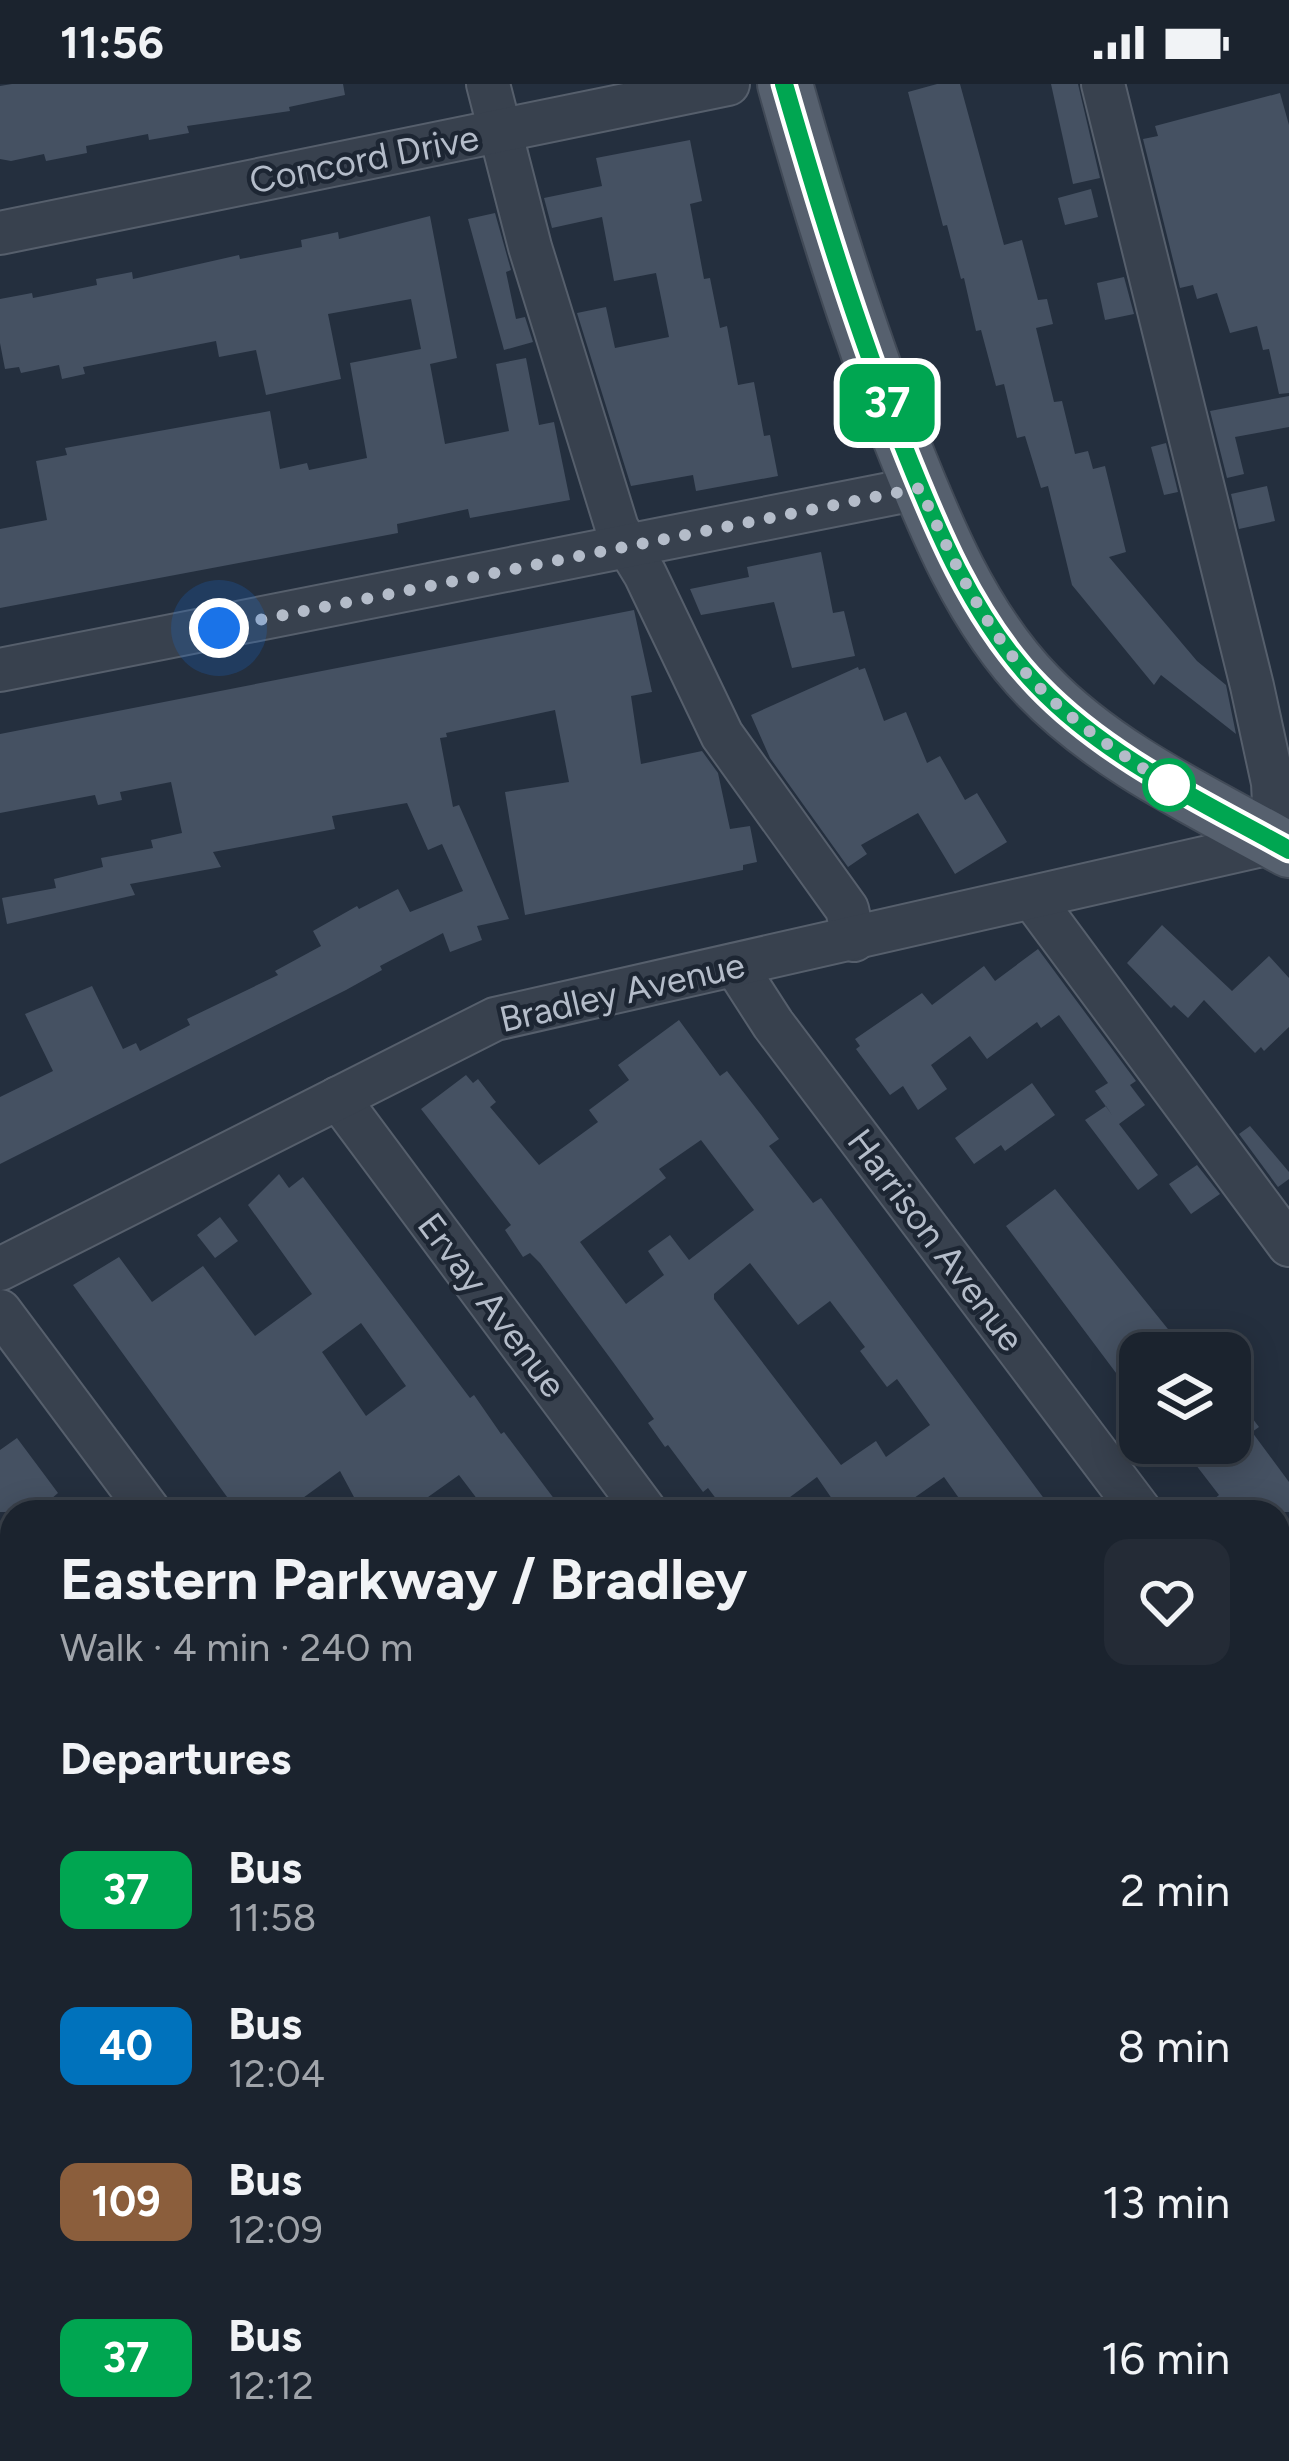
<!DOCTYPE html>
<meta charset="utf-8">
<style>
:root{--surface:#1b232e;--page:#242b36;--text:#f1f3f6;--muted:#a0a4aa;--line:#39404a}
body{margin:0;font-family:Figtree,sans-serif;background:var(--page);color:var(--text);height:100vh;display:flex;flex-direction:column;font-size:45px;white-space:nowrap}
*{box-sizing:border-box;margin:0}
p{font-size:39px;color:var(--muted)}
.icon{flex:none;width:66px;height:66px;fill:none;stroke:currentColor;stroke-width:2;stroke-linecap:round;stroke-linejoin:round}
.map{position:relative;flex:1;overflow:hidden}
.panel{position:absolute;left:0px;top:1416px;width:1290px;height:963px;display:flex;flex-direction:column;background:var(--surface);border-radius:36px 36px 0 0;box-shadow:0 6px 30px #0003,0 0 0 3px var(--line)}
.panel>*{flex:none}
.badge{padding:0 24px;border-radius:18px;font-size:42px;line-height:78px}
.fabs{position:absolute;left:1119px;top:1248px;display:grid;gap:24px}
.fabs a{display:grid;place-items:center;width:132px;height:132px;border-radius:24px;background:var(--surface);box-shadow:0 6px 30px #0003,0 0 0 3px var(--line);font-size:60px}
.you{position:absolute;width:60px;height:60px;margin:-30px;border:9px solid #fff;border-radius:50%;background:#1a73e8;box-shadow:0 0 0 18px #1a73e833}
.map>.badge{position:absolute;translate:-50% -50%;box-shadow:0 0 0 6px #fff}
h2{padding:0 60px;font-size:45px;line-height:108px}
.round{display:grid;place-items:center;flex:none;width:126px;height:126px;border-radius:24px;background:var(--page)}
.overview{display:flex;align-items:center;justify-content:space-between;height:204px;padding:0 60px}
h1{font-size:57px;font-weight:700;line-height:90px}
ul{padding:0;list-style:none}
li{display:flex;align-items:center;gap:36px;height:156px;padding:0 60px}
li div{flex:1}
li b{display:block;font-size:45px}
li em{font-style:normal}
li .badge{min-width:132px;font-weight:700;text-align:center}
.status{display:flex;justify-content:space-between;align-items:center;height:84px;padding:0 60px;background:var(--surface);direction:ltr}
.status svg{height:33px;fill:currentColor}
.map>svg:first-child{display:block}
.green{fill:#263c3f}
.building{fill:#455162;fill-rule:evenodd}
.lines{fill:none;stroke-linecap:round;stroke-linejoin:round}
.minor-casing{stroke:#565f6c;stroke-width:46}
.major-casing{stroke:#414a57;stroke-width:58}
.minor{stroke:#38414e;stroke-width:42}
.major{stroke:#56606e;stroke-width:54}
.line-casing{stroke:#fff;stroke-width:27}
.line{stroke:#00a651;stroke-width:18}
.walk{stroke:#b4bcc9;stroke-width:12;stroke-dasharray:0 21.6}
.stop-dot{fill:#fff;stroke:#00a651;stroke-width:6}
.labels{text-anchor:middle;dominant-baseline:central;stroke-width:9;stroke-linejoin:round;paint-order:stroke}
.street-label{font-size:36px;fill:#b4bcc9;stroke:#1d2633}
</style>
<div class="status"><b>11:56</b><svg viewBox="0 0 49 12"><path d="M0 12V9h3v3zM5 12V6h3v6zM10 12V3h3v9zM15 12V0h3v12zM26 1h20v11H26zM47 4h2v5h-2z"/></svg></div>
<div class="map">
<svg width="1289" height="2377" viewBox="0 0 1289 2377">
<rect width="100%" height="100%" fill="#242f3e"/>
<!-- green -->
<g class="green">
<path d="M 0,2314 L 12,2334 L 12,2367 L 31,2367 L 37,2377 L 0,2377 Z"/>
<path d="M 560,2367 L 667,2367 L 675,2377 L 539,2377 Z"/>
</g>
<!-- building -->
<g class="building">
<path d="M 12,0 L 343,0 L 345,11 L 289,23 L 290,27 L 187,42 L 189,49 L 149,56 L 148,50 L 86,62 L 87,69 L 46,77 L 44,70 L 11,77 L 0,75 L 0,2 Z"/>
<path d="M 937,0 L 960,0 L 1004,161 L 1022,156 L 1038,216 L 1047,215 L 1053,240 L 1036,244 L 1054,318 L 1062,317 L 1075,370 L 1088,367 L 1093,385 L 1105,382 L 1126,468 L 1109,473 L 1197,577 L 1226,601 L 1236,650 L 1161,591 L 1154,601 L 1072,501 L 1048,402 L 1041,404 L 1025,352 L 1017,354 L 1004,300 L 996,302 L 981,246 L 976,247 L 964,194 L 961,195 L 947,141 L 943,142 L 908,8 Z"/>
<path d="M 1051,0 L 1078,0 L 1100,94 L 1073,100 Z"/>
<path d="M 1280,9 L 1289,41 L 1289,309 L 1279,310 L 1269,265 L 1263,266 L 1257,242 L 1230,249 L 1217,209 L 1197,215 L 1193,201 L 1180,204 L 1143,55 L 1158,52 L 1155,42 Z"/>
<path d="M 690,56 L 702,117 L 690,120 L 704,195 L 710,194 L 720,244 L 727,242 L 738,301 L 754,298 L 764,352 L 770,351 L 778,392 L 696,407 L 693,391 L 631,402 L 577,229 L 606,223 L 615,264 L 669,253 L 656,189 L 614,197 L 602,133 L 552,144 L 544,114 L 602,102 L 596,74 Z"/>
<path d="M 1091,105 L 1098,133 L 1065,141 L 1058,114 Z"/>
<path d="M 495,129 L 511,186 L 506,188 L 516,235 L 525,233 L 533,258 L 504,266 L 468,135 Z"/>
<path d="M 430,132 L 457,274 L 430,280 L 445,360 L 509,347 L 496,280 L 526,274 L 539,341 L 554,338 L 570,416 L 470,434 L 468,425 L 397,440 L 398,449 L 0,524 L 0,445 L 47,436 L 36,377 L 67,371 L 65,364 L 270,327 L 280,385 L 307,379 L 309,386 L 367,374 L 350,279 L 421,265 L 411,215 L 328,230 L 341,295 L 266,311 L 256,266 L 219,273 L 216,257 L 83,283 L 85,290 L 62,295 L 59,281 L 21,289 L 19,283 L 5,285 L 0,259 L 0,215 L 32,209 L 33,214 L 97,201 L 96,195 L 132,188 L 133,195 L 239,171 L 240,175 L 302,163 L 301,156 L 338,148 L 339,155 Z"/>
<path d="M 1124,193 L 1134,230 L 1105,236 L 1097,199 Z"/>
<path d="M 1289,312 L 1289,343 L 1235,353 L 1244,390 L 1227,394 L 1210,327 Z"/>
<path d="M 1166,359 L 1178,408 L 1164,411 L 1151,363 Z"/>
<path d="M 1267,402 L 1275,437 L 1239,445 L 1231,410 Z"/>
<path d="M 821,468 L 833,529 L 844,527 L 855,572 L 792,584 L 774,518 L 701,531 L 690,505 L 749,493 L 747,483 Z"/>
<path d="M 634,526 L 652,608 L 631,612 L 641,680 L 702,667 L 718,689 L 730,745 L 750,742 L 757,778 L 743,781 L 743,786 L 525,831 L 505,708 L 569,698 L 555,626 L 446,649 L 447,653 L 440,654 L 453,723 L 459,721 L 509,835 L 477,842 L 482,856 L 450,868 L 443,849 L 380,882 L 382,886 L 346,906 L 0,1080 L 0,1013 L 53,987 L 25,930 L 92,902 L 123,965 L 136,959 L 140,967 L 190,941 L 187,935 L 278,891 L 275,887 L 321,862 L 313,847 L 357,822 L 359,825 L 398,805 L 410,828 L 463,807 L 442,760 L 428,766 L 407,719 L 332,732 L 335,745 L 213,768 L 221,783 L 130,800 L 135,811 L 7,840 L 2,814 L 56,804 L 54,795 L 103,783 L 101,774 L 153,764 L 151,756 L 182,749 L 171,698 L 120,708 L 122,716 L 98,721 L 95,711 L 0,729 L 0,650 Z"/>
<path d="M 858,583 L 859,586 L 865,584 L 884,637 L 906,628 L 927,679 L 940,672 L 965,716 L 977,709 L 1007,758 L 955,790 L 918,729 L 861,761 L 867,770 L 848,783 L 770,674 L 751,631 Z"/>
<path d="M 1162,841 L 1232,907 L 1269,872 L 1289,894 L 1289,943 L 1264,967 L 1261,963 L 1255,969 L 1204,916 L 1188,934 L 1174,921 L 1171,924 L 1127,879 Z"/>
<path d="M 1038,865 L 1136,997 L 1130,1001 L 1145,1021 L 1119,1040 L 1158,1091 L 1138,1106 L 1085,1036 L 1106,1022 L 1112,1031 L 1095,1007 L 1108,999 L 1059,931 L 1041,944 L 1037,938 L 987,975 L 970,952 L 931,981 L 947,1005 L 918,1026 L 903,1002 L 890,1011 L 856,965 L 860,962 L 855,955 L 922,909 L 932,921 L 984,882 L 995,897 Z"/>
<path d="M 679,936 L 720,992 L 727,987 L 762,1032 L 779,1055 L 769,1062 L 813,1119 L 821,1114 L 1054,1428 L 995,1428 L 985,1415 L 968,1427 L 944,1393 L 894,1428 L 883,1413 L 862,1428 L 841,1428 L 817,1393 L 770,1428 L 726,1428 L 708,1404 L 703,1408 L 668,1361 L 665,1363 L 648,1339 L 654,1335 L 613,1278 L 540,1179 L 530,1169 L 523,1173 L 505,1146 L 511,1141 L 421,1025 L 466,991 L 473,999 L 478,995 L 496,1018 L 490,1023 L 539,1081 L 598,1038 L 589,1026 L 629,996 L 618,981 ZM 701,1056 L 754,1126 L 689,1176 L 670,1151 L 648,1167 L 664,1191 L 626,1220 L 580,1158 L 666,1094 L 659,1085 ZM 750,1179 L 798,1241 L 830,1217 L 865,1263 L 860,1267 L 887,1303 L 897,1295 L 930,1341 L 886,1373 L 876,1357 L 841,1381 L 714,1215 L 714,1210 Z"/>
<path d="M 1032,999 L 1055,1031 L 1005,1067 L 1001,1061 L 974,1080 L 955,1054 Z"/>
<path d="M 1250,1042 L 1289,1088 L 1289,1095 L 1278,1103 L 1239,1050 Z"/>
<path d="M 1197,1081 L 1220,1110 L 1191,1130 L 1169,1100 Z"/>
<path d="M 279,1090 L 289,1104 L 303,1093 L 470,1314 L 474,1311 L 501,1350 L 504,1348 L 564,1428 L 487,1428 L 459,1391 L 407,1428 L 362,1428 L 340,1387 L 296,1419 L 303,1428 L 238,1428 L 73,1201 L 119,1173 L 152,1218 L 203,1182 L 255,1252 L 312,1210 L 248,1121 ZM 361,1239 L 406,1302 L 366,1332 L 322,1268 Z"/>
<path d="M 1055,1105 L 1176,1255 L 1156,1269 L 1140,1269 L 1140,1321 L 1006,1142 Z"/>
<path d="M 220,1133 L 238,1157 L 215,1174 L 197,1151 Z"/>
<path d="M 1230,1305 L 1259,1343 L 1252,1348 L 1289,1398 L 1289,1428 L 1198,1428 L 1219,1411 L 1179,1359 L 1230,1359 Z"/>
<path d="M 17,1354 L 58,1409 L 51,1415 L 61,1428 L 0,1428 L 0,1366 Z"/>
</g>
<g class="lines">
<!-- minor casing -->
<g class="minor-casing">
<g id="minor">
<path d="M 488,0 L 530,163 L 617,444 L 645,490 L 722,651 L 847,825 L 854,856"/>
<path d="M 1103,0 L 1252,602 L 1273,699 L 1276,759"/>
<path d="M 0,149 L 728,0"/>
<path d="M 0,586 L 920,404"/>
<path d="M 1033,815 L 1289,1161"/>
<path d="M 735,881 L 773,940 L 1141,1428"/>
<path d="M 338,1014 L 646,1428"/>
<path d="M 0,1185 L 495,935 L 1288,755"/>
<path d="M 0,1227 L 150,1428"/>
<path d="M 1278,1610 L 1289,1625"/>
<path d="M 1278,1790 L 1289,1782"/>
<path d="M 0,1884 L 12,1900"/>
<path d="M 0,1973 L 12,1963"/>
<path d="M 1278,2302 L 1289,2294"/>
<path d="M 361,2367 L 368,2377"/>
<path d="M 910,2367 L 917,2377"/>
<path d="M 405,2377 L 419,2367"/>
<path d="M 1173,2377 L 1187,2367"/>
</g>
</g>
<!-- major casing -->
<g class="major-casing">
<path id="major" d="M 785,0 C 819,121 855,239 901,356 C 935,442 972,534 1038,602 C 1107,674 1203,718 1289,766"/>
</g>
<!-- minor -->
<use href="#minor" class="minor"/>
<!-- major -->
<use href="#major" class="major"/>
</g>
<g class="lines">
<!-- line casing -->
<g class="line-casing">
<path id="line" d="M 784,0 C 819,121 855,239 901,356 C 935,442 972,534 1038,602 C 1107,674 1203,718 1289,766"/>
</g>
<!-- line -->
<use href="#line" class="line"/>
<!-- walk -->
<path class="walk" d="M 219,544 L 920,404 C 951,473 984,545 1037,601 C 1074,640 1125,673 1169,701"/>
</g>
<!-- markers -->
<circle class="stop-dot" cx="1169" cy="701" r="24"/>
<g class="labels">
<!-- street labels -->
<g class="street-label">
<text transform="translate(364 75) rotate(-11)">Concord Drive</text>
<text transform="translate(622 908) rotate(-13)">Bradley Avenue</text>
<text transform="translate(936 1156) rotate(53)">Harrison Avenue</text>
<text transform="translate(492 1221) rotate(53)">Ervay Avenue</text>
</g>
</g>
</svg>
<div class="fabs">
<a><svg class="icon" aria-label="layers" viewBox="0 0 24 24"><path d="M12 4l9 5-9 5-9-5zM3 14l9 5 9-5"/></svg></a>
</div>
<div class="you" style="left:219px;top:544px"></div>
<b class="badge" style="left:887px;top:319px;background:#00a651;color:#fff">37</b>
<section class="panel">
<div class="overview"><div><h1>Eastern Parkway / Bradley</h1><p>Walk · 4 min · 240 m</p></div><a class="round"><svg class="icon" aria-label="heart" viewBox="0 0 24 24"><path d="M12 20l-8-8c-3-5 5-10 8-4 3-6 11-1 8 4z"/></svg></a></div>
<h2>Departures</h2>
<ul>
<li><span class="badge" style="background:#00a651;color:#fff">37</span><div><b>Bus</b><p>11:58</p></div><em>2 min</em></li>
<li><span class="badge" style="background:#0072bc;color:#fff">40</span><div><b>Bus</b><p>12:04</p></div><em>8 min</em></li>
<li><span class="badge" style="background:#8b5e3c;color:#fff">109</span><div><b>Bus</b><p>12:09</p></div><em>13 min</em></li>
<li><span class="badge" style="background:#00a651;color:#fff">37</span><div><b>Bus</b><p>12:12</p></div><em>16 min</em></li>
</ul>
</section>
</div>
